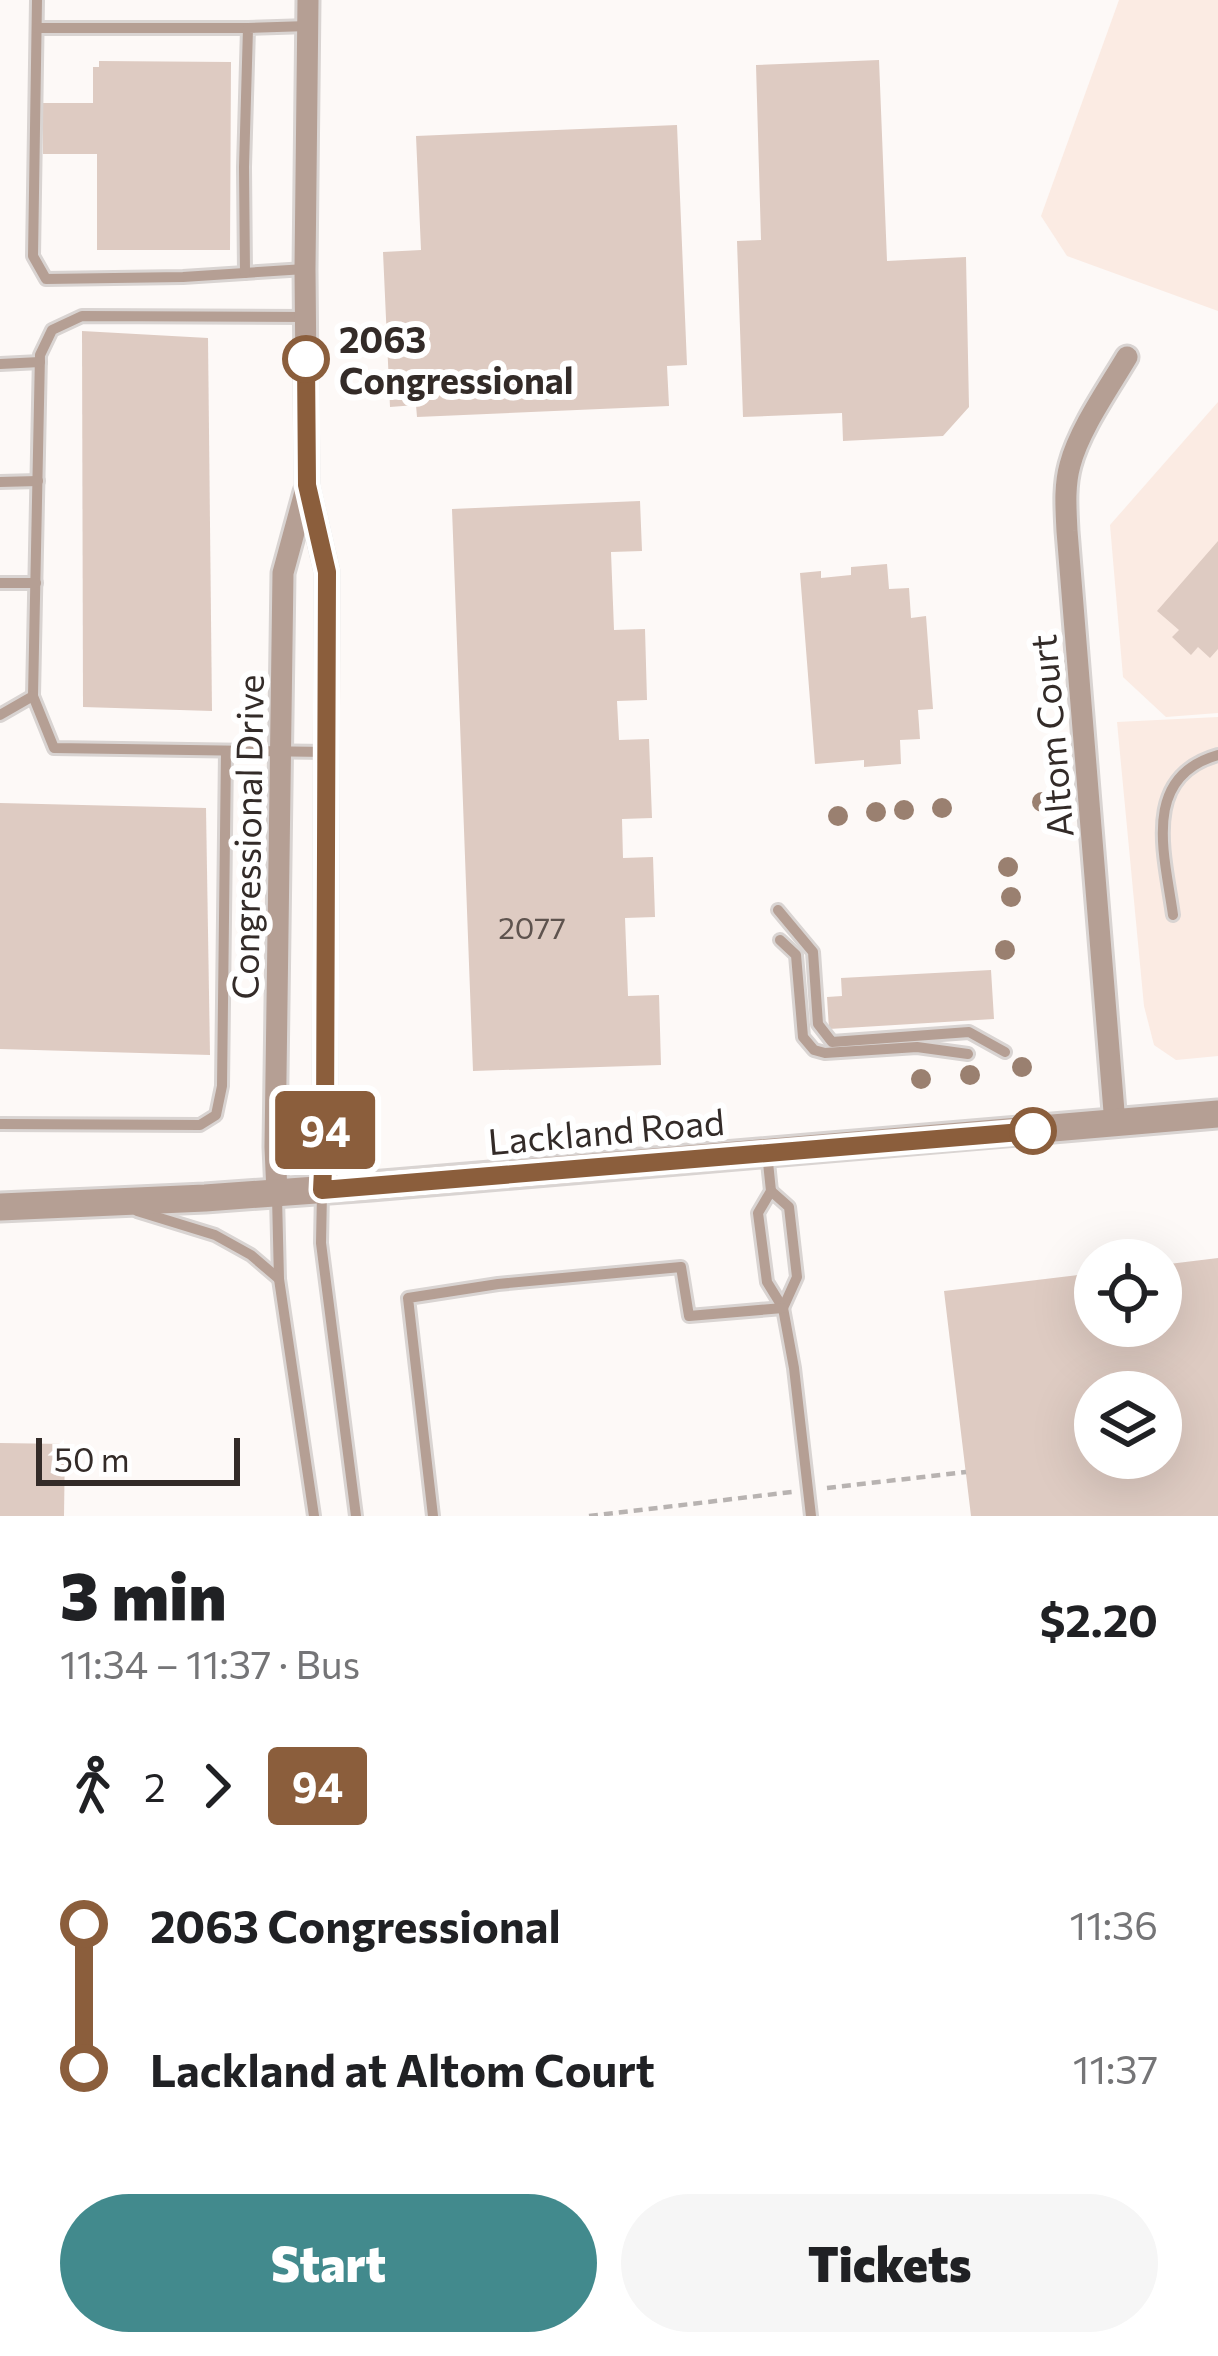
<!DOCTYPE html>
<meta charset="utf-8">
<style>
:root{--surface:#fff;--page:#f6f6f6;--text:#202124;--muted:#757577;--accent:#428a8d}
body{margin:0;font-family:Commissioner,sans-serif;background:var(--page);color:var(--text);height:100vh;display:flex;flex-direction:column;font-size:45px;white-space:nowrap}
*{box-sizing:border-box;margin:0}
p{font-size:39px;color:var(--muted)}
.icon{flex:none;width:66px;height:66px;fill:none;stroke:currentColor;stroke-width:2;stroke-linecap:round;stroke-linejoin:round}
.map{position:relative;height:1516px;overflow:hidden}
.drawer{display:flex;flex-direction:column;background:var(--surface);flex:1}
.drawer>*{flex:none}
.badge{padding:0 24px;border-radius:9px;font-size:42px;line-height:78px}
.buttons{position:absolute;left:1074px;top:1239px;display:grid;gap:24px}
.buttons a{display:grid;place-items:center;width:108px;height:108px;border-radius:50%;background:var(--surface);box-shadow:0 12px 48px #0002;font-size:60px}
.scale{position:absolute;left:36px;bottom:30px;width:204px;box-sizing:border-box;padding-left:12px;border:6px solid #332b28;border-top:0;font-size:33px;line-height:42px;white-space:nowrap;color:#332b28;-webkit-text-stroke:9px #fff;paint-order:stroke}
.map>.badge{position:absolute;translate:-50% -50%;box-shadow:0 0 0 6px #fff}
.legs{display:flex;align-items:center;gap:18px;height:132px;padding:0 60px;font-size:39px}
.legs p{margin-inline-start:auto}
.summary{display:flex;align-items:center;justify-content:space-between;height:204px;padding:0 60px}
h1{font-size:66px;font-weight:800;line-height:90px}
.button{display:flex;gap:24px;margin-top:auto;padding:24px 60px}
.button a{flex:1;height:138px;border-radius:72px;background:var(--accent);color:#fff;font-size:48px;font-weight:800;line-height:138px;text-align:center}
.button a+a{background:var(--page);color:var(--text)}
ul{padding:0 60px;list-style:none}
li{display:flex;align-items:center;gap:42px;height:144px;font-size:45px}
li i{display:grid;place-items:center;width:18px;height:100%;margin:0 15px;background:currentColor}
li i::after{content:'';width:30px;height:30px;margin:-15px;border:9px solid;border-radius:50%;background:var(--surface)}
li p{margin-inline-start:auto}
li:first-child i{background:linear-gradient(#0000 50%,currentColor 0)}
li:last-child i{background:linear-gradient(currentColor 50%,#0000 0)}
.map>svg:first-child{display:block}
.built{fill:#fbebe3}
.building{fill:#decbc2;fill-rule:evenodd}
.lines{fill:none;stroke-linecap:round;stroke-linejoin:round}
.service-casing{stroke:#d9d4d2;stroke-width:16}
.minor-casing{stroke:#d9d4d2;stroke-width:27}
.tertiary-casing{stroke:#d9d4d2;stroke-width:33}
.path{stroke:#b8b3b1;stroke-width:4.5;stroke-dasharray:9 6;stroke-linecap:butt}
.service{stroke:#b59f94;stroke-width:10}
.minor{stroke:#b59f94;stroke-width:21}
.tertiary{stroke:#b59f94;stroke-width:27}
.tree{fill:#9a8070}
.line-1-casing{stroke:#fff;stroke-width:27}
.line-1{stroke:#8b5e3c;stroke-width:18}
.stop-1-dot{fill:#fff;stroke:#8b5e3c;stroke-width:6}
.labels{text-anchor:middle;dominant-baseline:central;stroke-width:12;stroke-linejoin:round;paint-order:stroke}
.number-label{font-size:30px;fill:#5e534e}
.stop-label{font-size:36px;font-weight:bold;fill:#332b28;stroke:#fff;text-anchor:start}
.street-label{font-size:36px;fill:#332b28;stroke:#fff}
</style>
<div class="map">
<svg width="1218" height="1516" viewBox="0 0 1218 1516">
<rect width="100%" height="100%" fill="#fdf9f7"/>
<!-- built -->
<g class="built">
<path d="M 1119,0 L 1218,0 L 1218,311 L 1067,256 L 1041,216 Z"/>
<path d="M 1218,402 L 1218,713 L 1166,717 L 1123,677 L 1110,525 Z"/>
<path d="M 1218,717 L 1218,1056 L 1176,1060 L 1154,1045 L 1144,1006 L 1117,722 Z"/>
</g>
<!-- building -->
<g class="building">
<path d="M 879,60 L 887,261 L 966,257 L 969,407 L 943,436 L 843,441 L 842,413 L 743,417 L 737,241 L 761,240 L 756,65 Z"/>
<path d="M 99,61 L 231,62 L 230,250 L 97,250 L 97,154 L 43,154 L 43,103 L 93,103 L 93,67 L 99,67 Z"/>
<path d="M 677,125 L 687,365 L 667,366 L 669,406 L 417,417 L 416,405 L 390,407 L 383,252 L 421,250 L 416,136 Z"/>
<path d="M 82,331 L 208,338 L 212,711 L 83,707 Z"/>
<path d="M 640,501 L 642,551 L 611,552 L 614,630 L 645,629 L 647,700 L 617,701 L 619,740 L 649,739 L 652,818 L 622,819 L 623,858 L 653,857 L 655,917 L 625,918 L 628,996 L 659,995 L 661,1065 L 473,1071 L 452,509 Z"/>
<path d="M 1218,541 L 1218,649 L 1210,658 L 1198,647 L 1191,655 L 1172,637 L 1179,630 L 1157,611 Z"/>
<path d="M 887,564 L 889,589 L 909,588 L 911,618 L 926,616 L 933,709 L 918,710 L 920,739 L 900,740 L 901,764 L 864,767 L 864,760 L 815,764 L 800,573 L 821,571 L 821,578 L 851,575 L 851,567 Z"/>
<path d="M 0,803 L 206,808 L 210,1055 L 0,1049 Z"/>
<path d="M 991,970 L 994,1019 L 829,1029 L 827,997 L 842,996 L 841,978 Z"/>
<path d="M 1218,1258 L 1218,1516 L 971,1516 L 944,1291 L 1095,1273 L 1095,1326 L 1161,1326 L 1161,1265 ZM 1095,1392 L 1161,1392 L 1161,1458 L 1095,1458 Z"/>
<path d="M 0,1443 L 65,1444 L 64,1516 L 0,1516 Z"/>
</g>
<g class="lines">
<!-- service casing -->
<g class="service-casing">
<g id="service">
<path d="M 37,0 L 33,256 L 46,279 L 183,277 L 305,269"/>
<path d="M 37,28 L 248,28"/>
<path d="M 245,273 L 244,167 L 248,28 L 308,26"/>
<path d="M 306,317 L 82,316 L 52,330 L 40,355 L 33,696 L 54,748 L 327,752"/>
<path d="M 0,364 L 40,362"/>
<path d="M 0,482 L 38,481"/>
<path d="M 0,583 L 36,583"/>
<path d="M 0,715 L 33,696"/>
<path d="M 778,910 L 813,952 L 818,1024 L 832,1042 L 969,1032 L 1005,1052"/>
<path d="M 1173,915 C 1165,856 1140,777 1218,755"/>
<path d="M 780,940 L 796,955 L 803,1037 L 814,1050 L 825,1053 L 917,1047 L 968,1054"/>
<path d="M 0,1124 L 200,1125 L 216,1115 L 222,1086 L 226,751"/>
<path d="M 767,1153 L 771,1191 L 758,1213 L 767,1282 L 783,1308 L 794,1368 L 811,1516"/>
<path d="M 771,1191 L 789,1207 L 797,1277 L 783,1308"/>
<path d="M 322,1192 L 321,1243 L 356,1516"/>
<path d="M 277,1197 L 279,1279 L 314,1516"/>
<path d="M 137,1211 L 215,1235 L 251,1255 L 279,1279"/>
<path d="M 433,1516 L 408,1298 L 498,1284 L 681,1267 L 689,1316 L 783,1308"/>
</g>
</g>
<!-- minor casing -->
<g class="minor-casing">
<g id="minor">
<path d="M 308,0 L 305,269 L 307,486 L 327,572 L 325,1129 L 322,1190"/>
<path d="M 1115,1124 L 1067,531 C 1066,509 1064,487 1070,465 C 1079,430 1108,389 1127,357"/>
<path d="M 277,1193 L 275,1147 L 283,573 L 305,492"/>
</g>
</g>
<!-- tertiary casing -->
<g class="tertiary-casing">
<path id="tertiary" d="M 0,1207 L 205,1198 L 371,1186 L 1218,1114"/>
</g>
<!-- path -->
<g class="path">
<path d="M 827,1488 L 966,1472"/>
<path d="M 589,1516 L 792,1492"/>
</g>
<!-- service -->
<use href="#service" class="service"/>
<!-- minor -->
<use href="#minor" class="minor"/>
<!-- tertiary -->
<use href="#tertiary" class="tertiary"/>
</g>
<!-- trees -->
<g class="tree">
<circle cx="1042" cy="802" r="10"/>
<circle cx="942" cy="808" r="10"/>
<circle cx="904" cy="810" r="10"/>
<circle cx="876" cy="812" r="10"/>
<circle cx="838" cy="816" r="10"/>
<circle cx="1008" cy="867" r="10"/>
<circle cx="1011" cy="897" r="10"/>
<circle cx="1005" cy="950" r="10"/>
<circle cx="1022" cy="1067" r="10"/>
<circle cx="970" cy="1075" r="10"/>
<circle cx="921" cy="1079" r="10"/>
</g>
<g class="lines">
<!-- line-1 casing -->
<g class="line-1-casing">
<path id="line-1" d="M 306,359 L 307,485 L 327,572 L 325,1129 L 322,1190 L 1033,1131"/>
</g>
<!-- line-1 -->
<use href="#line-1" class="line-1"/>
</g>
<!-- markers -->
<g class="stop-1-dot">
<circle cx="306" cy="359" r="21"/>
<circle cx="1033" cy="1131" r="21"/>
</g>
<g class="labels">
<!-- number labels -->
<g class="number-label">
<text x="532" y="926">2077</text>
</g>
<!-- stop labels -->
<g class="stop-label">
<text x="339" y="338">2063<tspan x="339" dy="41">Congressional</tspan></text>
</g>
<!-- street labels -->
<g class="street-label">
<text transform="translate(1050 736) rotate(-95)">Altom Court</text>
<text transform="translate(246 837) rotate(-89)">Congressional Drive</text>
<text transform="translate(606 1130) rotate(-5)">Lackland Road</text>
</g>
</g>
</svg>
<div class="buttons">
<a><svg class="icon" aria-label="locate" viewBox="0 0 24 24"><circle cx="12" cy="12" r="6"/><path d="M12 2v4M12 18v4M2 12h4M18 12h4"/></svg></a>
<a><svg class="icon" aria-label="layers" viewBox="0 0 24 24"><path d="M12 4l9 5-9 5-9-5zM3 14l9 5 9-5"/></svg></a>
</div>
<div class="scale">50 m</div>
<b class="badge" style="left:325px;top:1130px;background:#8b5e3c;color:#fff">94</b>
</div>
<section class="drawer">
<div class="summary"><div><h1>3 min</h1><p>11:34 – 11:37 · Bus</p></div><b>$2.20</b></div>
<div class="legs"><svg class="icon" aria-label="walk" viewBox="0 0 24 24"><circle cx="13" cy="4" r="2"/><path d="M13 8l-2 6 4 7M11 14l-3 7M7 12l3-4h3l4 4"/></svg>2<svg class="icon" aria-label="forward" viewBox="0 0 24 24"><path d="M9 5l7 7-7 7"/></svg><b class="badge" style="background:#8b5e3c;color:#fff">94</b></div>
<ul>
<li><i style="color:#8b5e3c"></i><b>2063 Congressional</b><p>11:36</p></li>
<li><i style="color:#8b5e3c"></i><b>Lackland at Altom Court</b><p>11:37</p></li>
</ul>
<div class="button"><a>Start</a><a>Tickets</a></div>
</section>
